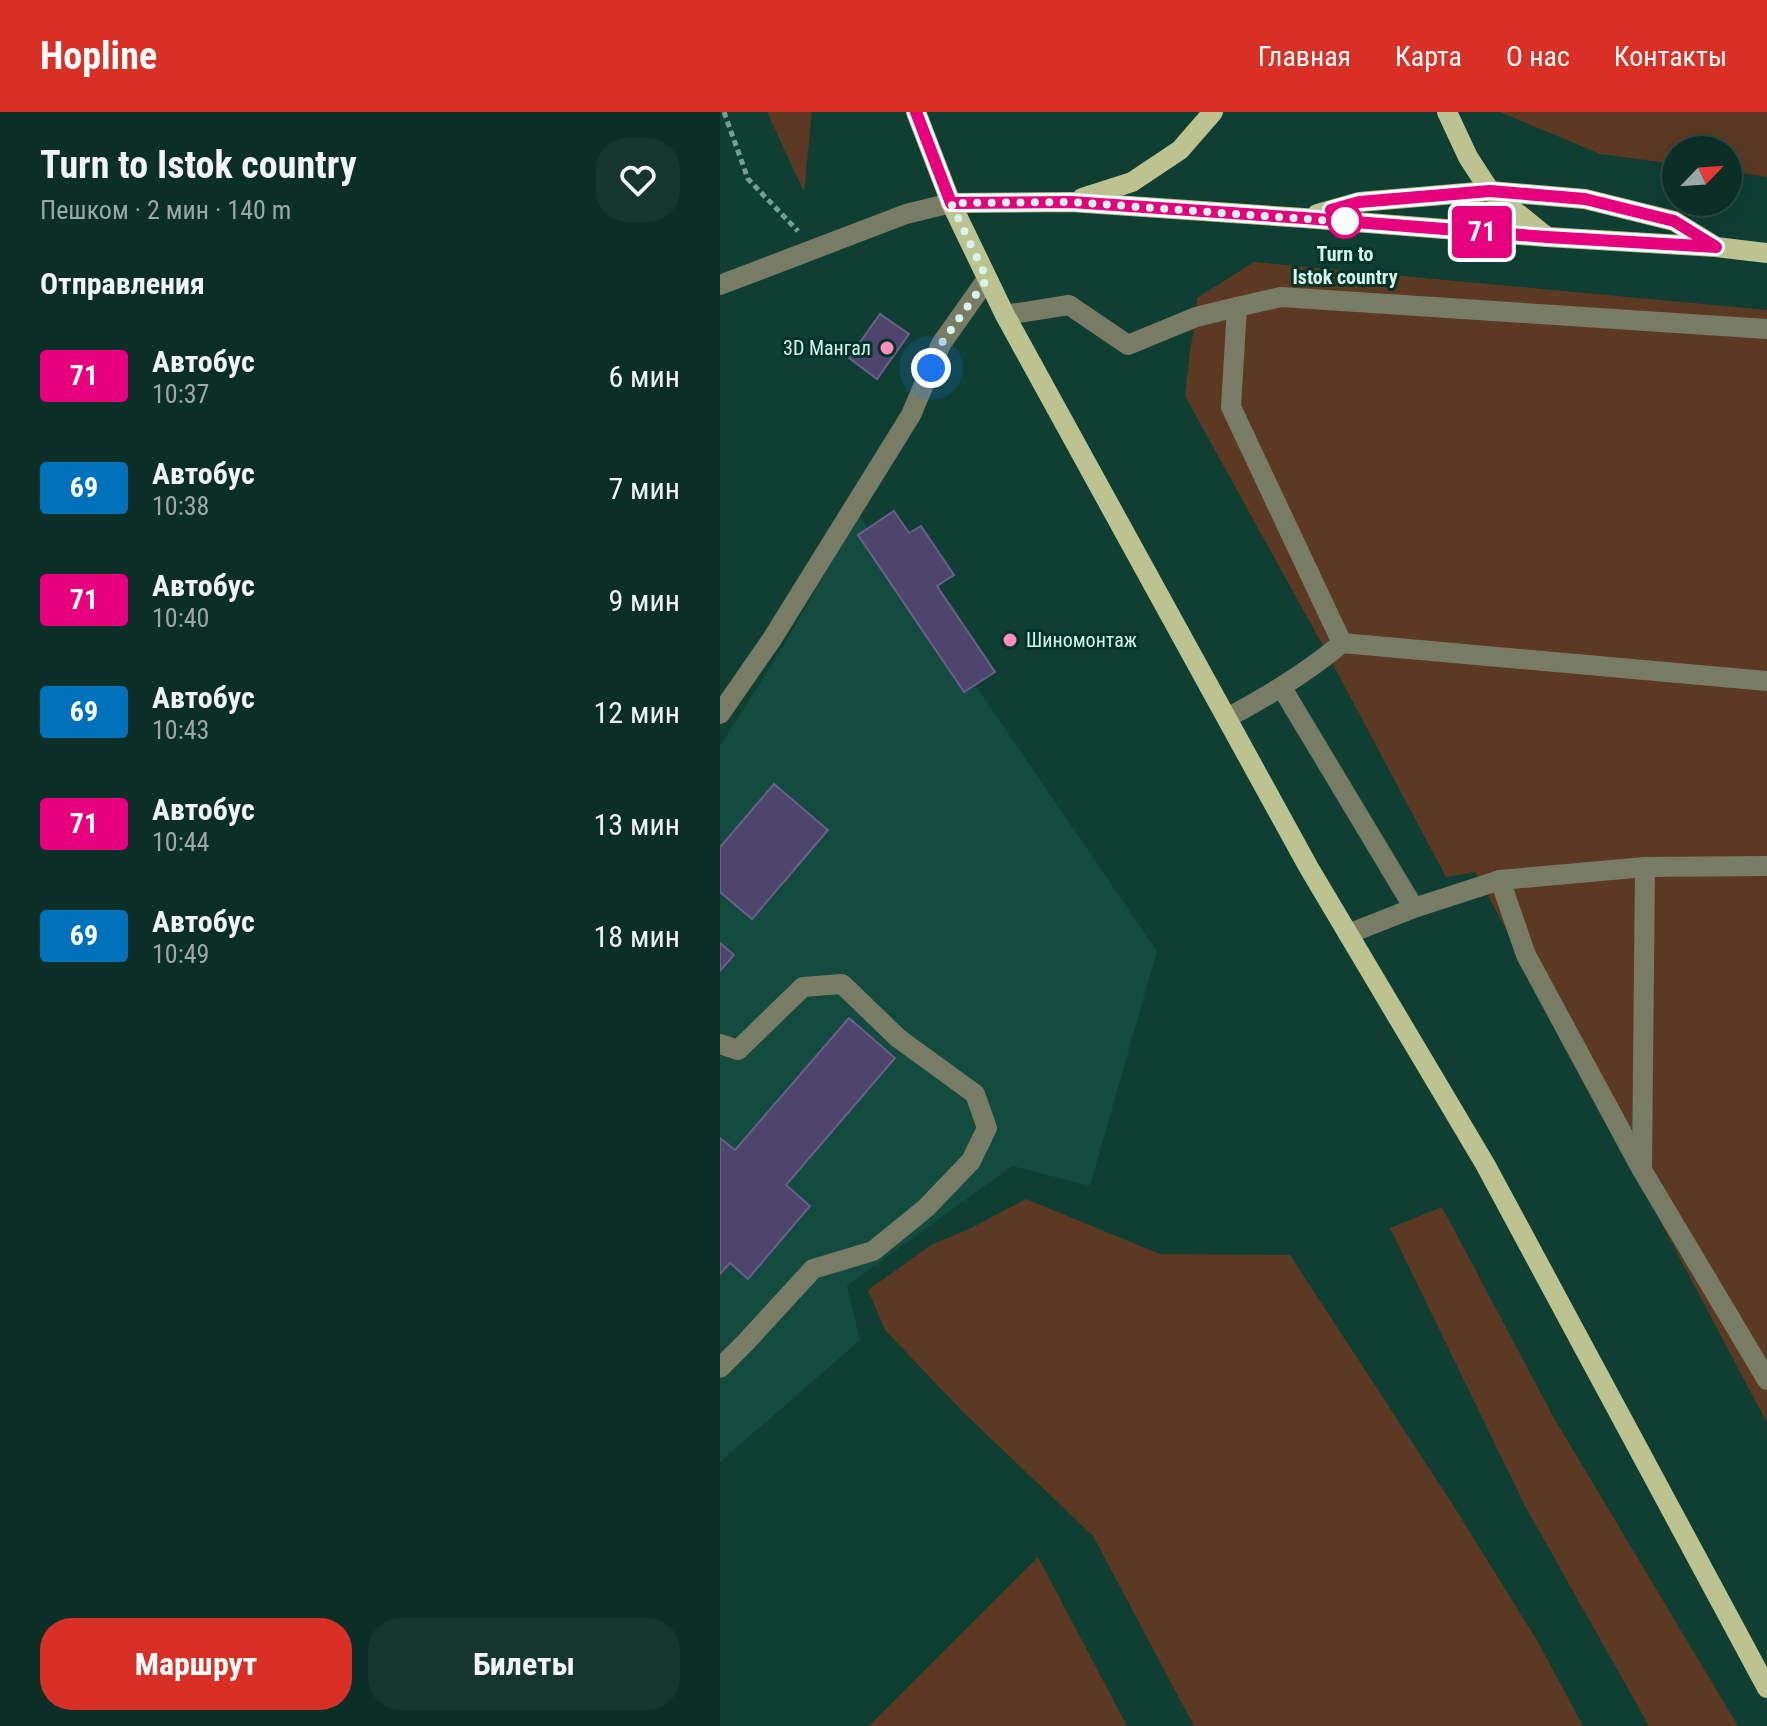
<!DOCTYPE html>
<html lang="ru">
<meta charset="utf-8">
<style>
:root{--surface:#0b2e26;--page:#14362e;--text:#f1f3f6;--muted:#9aa8a7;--line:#2b4a43;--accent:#d93025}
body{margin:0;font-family:"Roboto Condensed",sans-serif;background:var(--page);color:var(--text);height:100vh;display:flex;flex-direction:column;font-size:30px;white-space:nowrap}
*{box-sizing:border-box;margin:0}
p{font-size:26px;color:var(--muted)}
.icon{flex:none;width:44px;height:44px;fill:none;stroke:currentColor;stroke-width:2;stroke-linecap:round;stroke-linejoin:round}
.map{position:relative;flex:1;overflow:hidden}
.sheet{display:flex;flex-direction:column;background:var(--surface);width:720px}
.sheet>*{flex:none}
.badge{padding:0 16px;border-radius:6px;font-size:28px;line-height:52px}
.needle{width:52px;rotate:65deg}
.controls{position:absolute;left:942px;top:24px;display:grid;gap:16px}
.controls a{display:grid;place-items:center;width:80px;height:80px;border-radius:50%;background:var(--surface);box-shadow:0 8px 32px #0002,0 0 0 2px var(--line);font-size:40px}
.you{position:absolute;width:40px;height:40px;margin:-20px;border:6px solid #fff;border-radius:50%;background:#1a73e8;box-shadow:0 0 0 12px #1a73e833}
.map>.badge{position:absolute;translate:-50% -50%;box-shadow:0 0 0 4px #fff}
h2{padding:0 40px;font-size:30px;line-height:72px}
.round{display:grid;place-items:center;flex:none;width:84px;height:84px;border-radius:32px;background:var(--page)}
.summary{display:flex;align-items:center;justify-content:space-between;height:136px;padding:0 40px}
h1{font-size:38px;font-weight:700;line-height:60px}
.cta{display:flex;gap:16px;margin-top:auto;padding:16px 40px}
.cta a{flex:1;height:92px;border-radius:32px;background:var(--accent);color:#fff;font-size:32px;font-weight:700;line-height:92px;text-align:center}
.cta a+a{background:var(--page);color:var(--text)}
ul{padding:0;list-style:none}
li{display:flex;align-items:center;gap:24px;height:112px;padding:0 40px}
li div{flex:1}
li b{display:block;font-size:30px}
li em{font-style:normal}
li .badge{min-width:88px;font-weight:700;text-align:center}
header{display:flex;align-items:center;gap:48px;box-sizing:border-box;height:112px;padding:0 40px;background:var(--accent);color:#fff}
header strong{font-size:38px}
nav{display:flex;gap:44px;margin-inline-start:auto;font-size:28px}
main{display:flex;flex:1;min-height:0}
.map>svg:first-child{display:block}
.built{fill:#134b3e}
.green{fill:#5b3923}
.building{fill:#4e456d;stroke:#695f8a;stroke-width:2}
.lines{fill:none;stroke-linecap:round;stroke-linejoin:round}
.path{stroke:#789e94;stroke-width:5;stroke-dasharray:6 4;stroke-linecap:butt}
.minor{stroke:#797c64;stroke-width:20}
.major{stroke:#bcc390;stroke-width:20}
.line-casing{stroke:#fff;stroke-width:18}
.line{stroke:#e6007e;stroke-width:12}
.walk{stroke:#d6f4ea;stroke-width:8;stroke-dasharray:0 14.4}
.stop-dot{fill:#fff;stroke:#e6007e;stroke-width:4}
.poi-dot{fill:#fe8ebd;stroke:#023429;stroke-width:3}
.labels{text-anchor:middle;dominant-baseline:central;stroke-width:6;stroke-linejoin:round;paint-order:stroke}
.stop-label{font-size:20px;font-weight:bold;fill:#d6f4ea;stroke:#023429}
.poi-label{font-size:20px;fill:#d6f4ea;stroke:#023429;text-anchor:end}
</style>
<header>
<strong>Hopline</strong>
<nav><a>Главная</a><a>Карта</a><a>О нас</a><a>Контакты</a></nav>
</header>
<main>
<section class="sheet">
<div class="summary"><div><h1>Turn to Istok country</h1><p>Пешком · 2 мин · 140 m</p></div><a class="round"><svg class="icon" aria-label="heart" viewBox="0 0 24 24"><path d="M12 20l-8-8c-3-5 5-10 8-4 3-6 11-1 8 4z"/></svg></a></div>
<h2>Отправления</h2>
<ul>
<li><span class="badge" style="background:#e6007e;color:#fff">71</span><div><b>Автобус</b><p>10:37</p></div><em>6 мин</em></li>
<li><span class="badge" style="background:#0072bc;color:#fff">69</span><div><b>Автобус</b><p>10:38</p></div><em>7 мин</em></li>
<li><span class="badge" style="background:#e6007e;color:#fff">71</span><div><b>Автобус</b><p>10:40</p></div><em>9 мин</em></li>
<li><span class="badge" style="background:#0072bc;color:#fff">69</span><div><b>Автобус</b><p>10:43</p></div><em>12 мин</em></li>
<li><span class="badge" style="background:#e6007e;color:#fff">71</span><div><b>Автобус</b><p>10:44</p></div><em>13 мин</em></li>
<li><span class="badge" style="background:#0072bc;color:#fff">69</span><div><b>Автобус</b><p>10:49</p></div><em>18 мин</em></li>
</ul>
<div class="cta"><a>Маршрут</a><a>Билеты</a></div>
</section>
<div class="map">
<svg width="1047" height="1614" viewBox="0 0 1047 1614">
<rect width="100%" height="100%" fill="#0f3e33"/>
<!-- built -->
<path class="built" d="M 139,403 L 437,839 L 370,1074 L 292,1054 L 127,1174 L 140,1228 L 0,1350 L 0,634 L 62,536 Z"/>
<!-- green -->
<g class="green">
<path d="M 47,0 L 92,0 L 84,80 Z"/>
<path d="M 780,0 L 1047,0 L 1047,65 L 1008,59 L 1008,38 L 956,38 L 956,52 L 880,42 Z"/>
<path d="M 534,150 L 1047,198 L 1047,1311 L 763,774 L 755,760 L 726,765 L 608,543 L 465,284 L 470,239 L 476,205 L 477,186 Z"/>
<path d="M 306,1087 L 440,1142 L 570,1143 L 733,1393 L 818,1530 L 863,1614 L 474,1614 L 373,1424 L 242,1299 L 165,1218 L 148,1178 L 211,1133 L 249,1117 Z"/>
<path d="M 722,1095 L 834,1306 L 1018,1614 L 929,1614 L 805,1394 L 670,1116 Z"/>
<path d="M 318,1445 L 407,1614 L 149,1614 Z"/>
</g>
<!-- building -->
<g class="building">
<path d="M 160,202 L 189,222 L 157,267 L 129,246 Z"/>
<path d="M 174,399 L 189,421 L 201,414 L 234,463 L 217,474 L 275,560 L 244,580 L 138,423 Z"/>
<path d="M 54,672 L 108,718 L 32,807 L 0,780 L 0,735 Z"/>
<path d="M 0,831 L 14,843 L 0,859 Z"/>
<path d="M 129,906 L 175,946 L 66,1073 L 90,1094 L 28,1167 L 10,1151 L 0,1162 L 0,1026 L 15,1038 Z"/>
</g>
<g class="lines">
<!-- path -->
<path class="path" d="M 4,0 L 28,67 L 78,119"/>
<!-- minor -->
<g class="minor">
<path d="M 0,173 L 186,102 L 231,91"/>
<path d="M 285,203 L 349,193 L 408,233 L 476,205 L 517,195"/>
<path d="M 622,531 L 511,295 L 517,195 L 561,185 L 1047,217"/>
<path d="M 562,576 L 694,796"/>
<path d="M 0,602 L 52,527 L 191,303 L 221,232 L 267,167"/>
<path d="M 507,606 C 548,584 587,561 622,531 L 1047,569"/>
<path d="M 780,768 L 806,843 L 922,1058 L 1047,1268"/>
<path d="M 628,822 L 694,796 L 780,768 L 925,755 L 1047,754"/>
<path d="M 0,932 L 18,938 L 83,875 L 122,872 L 178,926 L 255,982 L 267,1016 L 251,1049 L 206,1096 L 153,1139 L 93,1157 L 26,1230 L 0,1256"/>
<path d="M 922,1054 L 925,755"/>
</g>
<!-- major -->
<g class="major">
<path d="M 196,0 L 231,91 L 285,203 L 589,756 L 765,1052 L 1047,1576"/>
<path d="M 727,0 L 748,45 L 770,79 L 827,125"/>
<path d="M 362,86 L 412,70 L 460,38 L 493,0"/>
<path d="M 231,91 L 351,90 L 584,106 L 827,125 L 996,135 L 1047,141"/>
<path d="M 597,102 L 639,90 L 770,79 L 865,87 L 954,109 L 993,133"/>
</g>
</g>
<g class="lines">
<!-- line casing -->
<g class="line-casing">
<path id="line" d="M 196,0 L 231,91 L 351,90 L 584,106 L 827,125 L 996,135 L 954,109 L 865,87 L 770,79 L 639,90 L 611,98"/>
</g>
<!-- line -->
<use href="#line" class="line"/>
<!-- walk -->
<path class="walk" d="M 211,256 L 221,232 L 267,167 L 231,91 L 351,90 L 628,110 L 625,109"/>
</g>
<!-- markers -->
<circle class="stop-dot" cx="625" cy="109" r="16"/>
<g class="poi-dot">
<circle cx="167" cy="236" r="8"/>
<circle cx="290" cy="528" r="8"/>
</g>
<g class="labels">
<!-- stop labels -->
<g class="stop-label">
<text x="625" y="142">Turn to<tspan x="625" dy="23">Istok country</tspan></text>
</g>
<!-- poi labels -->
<g class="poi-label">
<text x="151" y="236">3D Мангал</text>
<text x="306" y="528" text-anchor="start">Шиномонтаж</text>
</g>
</g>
</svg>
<div class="controls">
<a><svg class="needle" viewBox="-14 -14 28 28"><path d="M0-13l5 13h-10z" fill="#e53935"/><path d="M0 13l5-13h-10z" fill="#9aa8a7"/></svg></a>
</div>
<div class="you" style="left:211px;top:256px"></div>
<b class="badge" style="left:762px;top:120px;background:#e6007e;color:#fff">71</b>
</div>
</main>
